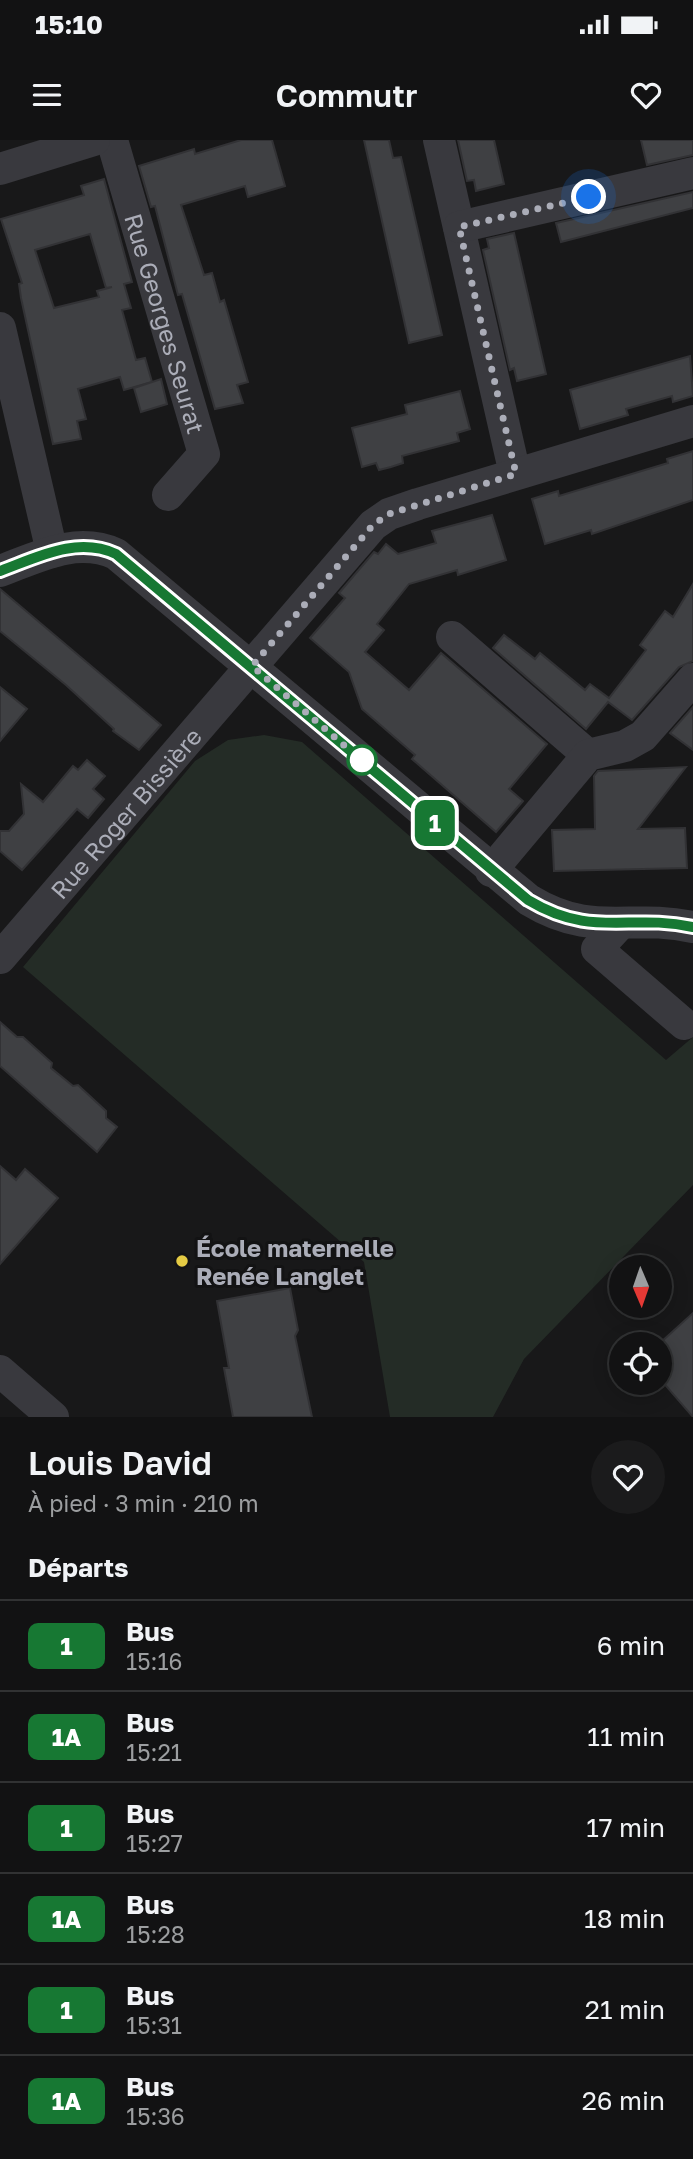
<!DOCTYPE html>
<html lang="fr">
<meta charset="utf-8">
<style>
:root{--surface:#121213;--page:#1b1b1c;--text:#f1f3f6;--muted:#9c9ea0;--line:#313233}
body{margin:0;font-family:"Golos Text",sans-serif;background:var(--page);color:var(--text);height:100vh;display:flex;flex-direction:column;font-size:26px;white-space:nowrap}
*{box-sizing:border-box;margin:0}
p{font-size:23px;color:var(--muted)}
.icon{flex:none;width:38px;height:38px;fill:none;stroke:currentColor;stroke-width:2;stroke-linecap:round;stroke-linejoin:round}
.map{position:relative;height:1277px;overflow:hidden}
.panel{display:flex;flex-direction:column;background:var(--surface);flex:1}
.panel>*{flex:none}
.badge{padding:0 14px;border-radius:10px;font-size:24px;line-height:46px}
.needle{width:46px;rotate:178deg}
.controls{position:absolute;left:609px;top:1115px;display:grid;gap:14px}
.controls a{display:grid;place-items:center;width:63px;height:63px;border-radius:50%;background:var(--surface);box-shadow:0 4px 18px #0003,0 0 0 2px var(--line);font-size:35px}
.you{position:absolute;width:35px;height:35px;margin:-18px;border:5px solid #fff;border-radius:50%;background:#1a73e8;box-shadow:0 0 0 10px #1a73e833}
.map>.badge{position:absolute;translate:-50% -50%;box-shadow:0 0 0 4px #fff}
h2{padding:0 28px;font-size:26px;line-height:63px}
.round{display:grid;place-items:center;flex:none;width:74px;height:74px;border-radius:37px;background:var(--page)}
.summary{display:flex;align-items:center;justify-content:space-between;height:119px;padding:0 28px}
h1{font-size:33px;font-weight:600;line-height:52px}
ul{padding:0;list-style:none}
li{display:flex;align-items:center;gap:21px;height:91px;padding:0 28px;border-top:2px solid var(--line)}
li div{flex:1}
li b{display:block;font-size:26px}
li em{font-style:normal}
li .badge{min-width:77px;font-weight:700;text-align:center}
.status{display:flex;justify-content:space-between;align-items:center;height:49px;padding:0 35px;background:var(--surface);direction:ltr}
.status svg{height:19px;fill:currentColor}
header{display:flex;justify-content:space-between;align-items:center;height:91px;padding:0 28px;background:var(--surface);font-size:32px;font-weight:600}
.map>svg:first-child{display:block}
.green{fill:#242c26}
.building{fill:#3f4043;stroke:#323235;stroke-width:2;fill-rule:evenodd}
.lines{fill:none;stroke-linecap:round;stroke-linejoin:round}
.minor{stroke:#39393e;stroke-width:32}
.line-casing{stroke:#fff;stroke-width:16}
.line{stroke:#177833;stroke-width:10}
.walk{stroke:#abadb8;stroke-width:7;stroke-dasharray:0 12.6}
.stop-dot{fill:#fff;stroke:#177833;stroke-width:3.5}
.poi-dot{fill:#e5cb44;stroke:#131314;stroke-width:2.5}
.labels{text-anchor:middle;dominant-baseline:central;stroke-width:6;stroke-linejoin:round;paint-order:stroke}
.street-label{font-size:24px;fill:#abadb8;stroke:#131314}
.poi-label{font-size:24px;font-weight:bold;fill:#abadb8;stroke:#131314;text-anchor:start}
</style>
<div class="status"><b>15:10</b><svg viewBox="0 0 49 12"><path d="M0 12V9h3v3zM5 12V6h3v6zM10 12V3h3v9zM15 12V0h3v12zM26 1h20v11H26zM47 4h2v5h-2z"/></svg></div>
<header><svg class="icon" aria-label="menu" viewBox="0 0 24 24"><path d="M4 6h16M4 12h16M4 18h16"/></svg>Commutr<svg class="icon" aria-label="heart" viewBox="0 0 24 24"><path d="M12 20l-8-8c-3-5 5-10 8-4 3-6 11-1 8 4z"/></svg></header>
<div class="map">
<svg width="693" height="1277" viewBox="0 0 693 1277">
<rect width="100%" height="100%" fill="#181819"/>
<!-- green -->
<path class="green" d="M 264,595 L 302,602 L 666,920 L 693,897 L 693,1045 L 524,1219 L 493,1277 L 390,1277 L 364,1122 L 23,827 L 195,621 L 228,600 Z"/>
<!-- building -->
<g class="building">
<path d="M 241,0 L 272,0 L 285,46 L 248,57 L 245,46 L 181,65 L 204,135 L 212,133 L 220,162 L 224,160 L 248,242 L 237,245 L 243,263 L 215,269 L 182,154 L 178,155 L 155,66 L 151,67 L 139,26 L 194,9 L 195,14 Z"/>
<path d="M 364,0 L 389,0 L 393,18 L 401,17 L 442,195 L 409,203 Z"/>
<path d="M 458,0 L 494,0 L 504,44 L 476,51 L 474,40 L 467,41 Z"/>
<path d="M 641,0 L 693,0 L 693,15 L 647,25 Z"/>
<path d="M 104,39 L 132,142 L 124,144 L 131,168 L 122,170 L 136,220 L 145,218 L 152,242 L 124,250 L 120,237 L 78,249 L 86,279 L 77,281 L 81,299 L 53,304 L 21,158 L 19,144 L 22,143 L 1,79 L 84,55 L 81,46 ZM 90,94 L 106,148 L 112,147 L 97,151 L 99,157 L 54,168 L 35,110 Z"/>
<path d="M 693,52 L 693,68 L 561,102 L 556,83 Z"/>
<path d="M 514,93 L 546,234 L 517,241 L 514,228 L 510,230 L 483,110 L 489,108 L 487,99 Z"/>
<path d="M 690,216 L 693,256 L 673,262 L 672,256 L 626,269 L 628,275 L 580,289 L 570,250 Z"/>
<path d="M 161,239 L 167,264 L 141,272 L 134,248 Z"/>
<path d="M 460,251 L 470,289 L 457,293 L 459,301 L 402,316 L 403,323 L 391,327 L 379,330 L 376,323 L 362,327 L 352,288 L 407,274 L 405,265 Z"/>
<path d="M 693,311 L 693,360 L 592,394 L 591,390 L 545,404 L 532,359 L 558,351 L 559,356 L 668,323 L 667,319 Z"/>
<path d="M 492,375 L 506,420 L 458,435 L 457,430 L 409,444 L 377,484 L 384,490 L 365,512 L 409,550 L 441,513 L 547,604 L 509,649 L 523,661 L 496,692 L 412,619 L 415,615 L 362,569 L 349,532 L 310,498 L 345,458 L 339,453 L 374,412 L 378,414 L 386,404 L 398,414 L 436,403 L 432,391 Z"/>
<path d="M 693,444 L 693,521 L 679,527 L 632,580 L 608,562 L 586,589 L 493,508 L 504,495 L 535,519 L 540,513 L 585,550 L 590,544 L 609,558 L 646,510 L 640,505 L 665,471 L 673,477 Z"/>
<path d="M 0,449 L 161,585 L 139,610 L 113,591 L 114,589 L 66,545 L 0,491 Z"/>
<path d="M 0,547 L 27,569 L 0,601 Z"/>
<path d="M 693,567 L 693,610 L 670,593 Z"/>
<path d="M 87,620 L 105,636 L 93,649 L 104,659 L 88,678 L 77,669 L 22,730 L 0,711 L 0,691 L 9,691 L 24,674 L 21,644 L 43,662 L 73,626 L 78,630 Z"/>
<path d="M 686,627 L 638,689 L 685,688 L 687,728 L 554,731 L 552,690 L 595,689 L 594,636 L 598,631 Z"/>
<path d="M 0,882 L 17,897 L 23,897 L 52,923 L 51,928 L 73,946 L 78,945 L 106,971 L 106,978 L 117,987 L 97,1012 L 0,926 Z"/>
<path d="M 0,1026 L 16,1040 L 25,1029 L 58,1058 L 0,1124 Z"/>
<path d="M 290,1148 L 298,1190 L 295,1196 L 312,1277 L 233,1277 L 224,1228 L 229,1228 L 217,1161 Z"/>
<path d="M 693,1173 L 693,1277 L 660,1239 L 660,1203 Z"/>
</g>
<g class="lines">
<!-- minor -->
<g class="minor">
<path id="s1" d="M 112,0 L 204,314 L 168,355"/>
<path d="M 439,0 L 515,334"/>
<path d="M 0,29 L 94,0"/>
<path d="M 459,87 L 693,33"/>
<path d="M 0,188 L 52,412"/>
<path d="M 0,431 C 38,417 76,396 116,414 L 529,760 C 593,799 629,773 693,787"/>
<path d="M 452,497 L 588,615"/>
<path d="M 491,731 L 588,615 L 625,606 L 643,596 L 693,539"/>
<path d="M 620,784 L 597,809 L 684,884"/>
<path id="s2" d="M 0,818 L 373,385 L 389,374 L 418,364 L 693,281"/>
<path d="M 0,1231 L 53,1277"/>
</g>
</g>
<g class="lines">
<!-- line casing -->
<g class="line-casing">
<path id="line" d="M 0,431 C 38,417 77,396 116,414 L 528,760 C 593,799 629,773 693,787"/>
</g>
<!-- line -->
<use href="#line" class="line"/>
<!-- walk -->
<path class="walk" d="M 362,620 L 367,625 L 252,526 L 373,385 L 389,374 L 516,334 L 459,87 L 589,57"/>
</g>
<!-- markers -->
<circle class="stop-dot" cx="362" cy="620" r="14"/>
<circle class="poi-dot" cx="182" cy="1121" r="7"/>
<g class="labels">
<!-- street labels -->
<g class="street-label">
<text stroke="none"><textPath href="#s1" startOffset="191">Rue Georges Seurat</textPath></text>
<text stroke="none"><textPath href="#s2" startOffset="192">Rue Roger Bissière</textPath></text>
</g>
<!-- poi labels -->
<g class="poi-label">
<text x="196" y="1107">École maternelle<tspan x="196" dy="28">Renée Langlet</tspan></text>
</g>
</g>
</svg>
<div class="controls">
<a><svg class="needle" viewBox="-14 -14 28 28"><path d="M0-13l5 13h-10z" fill="#e53935"/><path d="M0 13l5-13h-10z" fill="#9c9ea0"/></svg></a>
<a><svg class="icon" aria-label="locate" viewBox="0 0 24 24"><circle cx="12" cy="12" r="6"/><path d="M12 2v4M12 18v4M2 12h4M18 12h4"/></svg></a>
</div>
<div class="you" style="left:589px;top:57px"></div>
<b class="badge" style="left:435px;top:683px;background:#177833;color:#fff">1</b>
</div>
<section class="panel">
<div class="summary"><div><h1>Louis David</h1><p>À pied · 3 min · 210 m</p></div><a class="round"><svg class="icon" aria-label="heart" viewBox="0 0 24 24"><path d="M12 20l-8-8c-3-5 5-10 8-4 3-6 11-1 8 4z"/></svg></a></div>
<h2>Départs</h2>
<ul>
<li><span class="badge" style="background:#177833;color:#fff">1</span><div><b>Bus</b><p>15:16</p></div><em>6 min</em></li>
<li><span class="badge" style="background:#177833;color:#fff">1A</span><div><b>Bus</b><p>15:21</p></div><em>11 min</em></li>
<li><span class="badge" style="background:#177833;color:#fff">1</span><div><b>Bus</b><p>15:27</p></div><em>17 min</em></li>
<li><span class="badge" style="background:#177833;color:#fff">1A</span><div><b>Bus</b><p>15:28</p></div><em>18 min</em></li>
<li><span class="badge" style="background:#177833;color:#fff">1</span><div><b>Bus</b><p>15:31</p></div><em>21 min</em></li>
<li><span class="badge" style="background:#177833;color:#fff">1A</span><div><b>Bus</b><p>15:36</p></div><em>26 min</em></li>
</ul>
</section>
